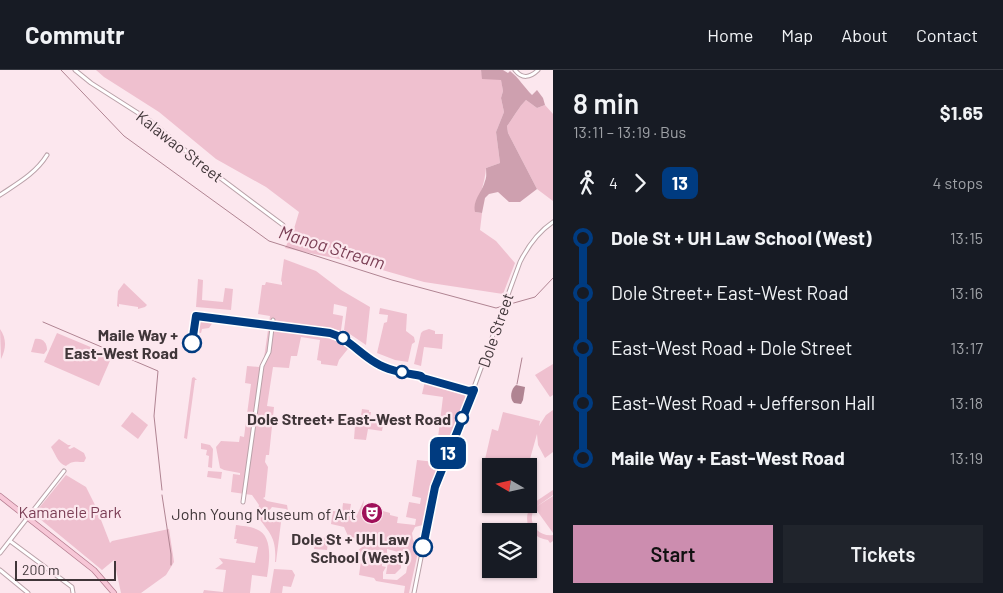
<!DOCTYPE html>
<meta charset="utf-8">
<style>
:root{--surface:#171b24;--page:#20242c;--text:#f1f3f6;--muted:#9ea1a6;--line:#363941;--accent:#cc8daf}
body{margin:0;font-family:Barlow,sans-serif;background:var(--page);color:var(--text);height:100vh;display:flex;flex-direction:column;font-size:19px;white-space:nowrap}
*{box-sizing:border-box;margin:0}
p{font-size:16px;color:var(--muted)}
.icon{flex:none;width:28px;height:28px;fill:none;stroke:currentColor;stroke-width:2;stroke-linecap:round;stroke-linejoin:round}
.map{position:relative;flex:1;overflow:hidden}
.side{display:flex;flex-direction:column;background:var(--surface);width:450px}
.side>*{flex:none}
.badge{padding:0 10px;border-radius:8px;font-size:18px;line-height:32px}
.needle{width:32px;rotate:279deg}
.fabs{position:absolute;left:482px;top:388px;display:grid;gap:10px}
.fabs a{display:grid;place-items:center;width:55px;height:55px;border-radius:0px;background:var(--surface);box-shadow:0 1px 4px #0004;font-size:25px}
.scale{position:absolute;left:15px;bottom:12px;width:101px;box-sizing:border-box;padding-left:5px;border:2px solid #403639;border-top:0;font-size:14px;line-height:18px;white-space:nowrap;color:#403639;-webkit-text-stroke:4px #fce7ee;paint-order:stroke}
.map>.badge{position:absolute;translate:-50% -50%;box-shadow:0 0 0 2px #fff}
.legs{display:flex;align-items:center;gap:8px;height:55px;padding:0 20px;font-size:16px}
.legs p{margin-inline-start:auto}
.overview{display:flex;align-items:center;justify-content:space-between;height:85px;padding:0 20px}
h1{font-size:28px;font-weight:600;line-height:38px}
.cta{display:flex;gap:10px;margin-top:auto;padding:10px 20px}
.cta a{flex:1;height:58px;border-radius:0px;background:var(--accent);color:#111;font-size:20px;font-weight:600;line-height:58px;text-align:center}
.cta a+a{background:var(--page);color:var(--text)}
ul{padding:0 20px;list-style:none}
li{display:flex;align-items:center;gap:18px;height:55px;font-size:19px}
li i{display:grid;place-items:center;width:8px;height:100%;margin:0 6px;background:currentColor}
li i::after{content:'';width:12px;height:12px;margin:-6px;border:4px solid;border-radius:50%;background:var(--surface)}
li p{margin-inline-start:auto}
li:first-child i{background:linear-gradient(#0000 50%,currentColor 0)}
li:last-child i{background:linear-gradient(currentColor 50%,#0000 0)}
header{display:flex;align-items:center;gap:30px;box-sizing:border-box;height:70px;padding:0 25px;background:var(--surface);border-bottom:1px solid var(--line)}
header strong{font-size:24px}
nav{display:flex;gap:28px;margin-inline-start:auto;font-size:18px}
main{display:flex;flex:1;min-height:0}
.map>svg:first-child{display:block}
.green{fill:#efc0cf;fill-rule:evenodd}
.forest{fill:#cea0af}
.water{fill:#b08492}
.lines{fill:none;stroke-linecap:round;stroke-linejoin:round}
.stream{stroke:#b08492;stroke-width:1}
.minor-casing{stroke:#b9a1a8;stroke-width:5}
.major-casing{stroke:#b47c8f;stroke-width:6}
.minor{stroke:#fff;stroke-width:3}
.major{stroke:#f7c7d7;stroke-width:4.5}
.line-1-casing{stroke:#fff;stroke-width:11}
.line-1{stroke:#003b80;stroke-width:8}
.stop-1-dot{fill:#fff;stroke:#003b80;stroke-width:2.5}
.labels{text-anchor:middle;dominant-baseline:central;stroke-width:4.5;stroke-linejoin:round;paint-order:stroke}
.street-label{font-size:16px;fill:#403639;stroke:#fce7ee}
.stop-label{font-size:16px;font-weight:bold;fill:#403639;stroke:#fce7ee;text-anchor:end}
.park-label{font-size:16px;fill:#7c3f56;stroke:#fce7ee}
.poi-label{font-size:16px;fill:#403639;stroke:#fce7ee;text-anchor:end}
.water-label{font-size:18px;font-style:italic;fill:#7a3e54;stroke:#fce7ee}
</style>
<header>
<strong>Commutr</strong>
<nav><a>Home</a><a>Map</a><a>About</a><a>Contact</a></nav>
</header>
<main>
<div class="map">
<svg width="553" height="523" viewBox="0 0 553 523">
<rect width="100%" height="100%" fill="#fce7ee"/>
<!-- green -->
<g class="green">
<path d="M 96,0 L 481,0 L 483,9 L 501,9 L 503,21 L 501,28 L 504,42 L 496,62 L 500,93 L 486,98 C 485,113 479,127 475,142 L 482,143 L 480,160 L 496,171 L 515,193 L 503,224 L 424,212 L 358,193 L 285,178 L 293,162 L 299,142 L 266,117 L 216,89 L 159,42 L 104,7 Z"/>
<path d="M 526,30 L 537,38 L 545,35 L 553,44 L 553,131 L 537,119 L 508,63 L 507,56 C 514,47 518,38 526,30 Z"/>
<path d="M 284,189 L 316,201 L 341,220 L 370,237 L 366,275 L 344,260 L 347,237 L 334,234 L 333,244 L 343,246 L 340,267 L 351,275 L 339,290 L 337,296 L 321,294 L 321,291 L 317,290 L 320,270 L 301,267 L 297,286 L 291,286 L 289,298 L 273,297 L 267,336 L 274,337 L 269,385 L 266,385 L 265,392 L 268,397 L 265,427 L 263,428 L 267,431 L 287,435 L 288,441 L 286,439 L 272,437 L 269,441 L 270,450 L 281,452 L 276,492 L 275,492 C 277,466 269,463 255,443 L 258,439 L 259,435 L 252,425 L 231,422 L 233,404 L 240,405 L 240,403 L 224,400 L 220,398 L 216,377 L 221,371 L 239,372 L 240,366 L 244,367 L 251,314 L 245,313 L 247,296 L 259,297 L 264,288 L 270,246 L 258,244 L 262,215 L 265,215 L 266,212 L 282,215 L 282,212 L 281,211 Z"/>
<path d="M 198,209 L 203,210 L 202,230 L 223,232 L 225,218 L 233,219 L 231,240 L 196,237 Z"/>
<path d="M 124,213 L 147,235 L 145,237 L 138,239 L 138,237 L 119,234 L 119,237 L 117,236 L 118,221 Z"/>
<path d="M 380,238 L 407,244 L 406,261 L 414,267 L 415,272 L 412,274 L 408,292 L 395,290 L 377,283 L 384,253 L 387,252 L 388,245 L 379,244 Z"/>
<path d="M 203,247 L 223,250 L 223,253 L 213,252 L 209,258 L 202,259 L 201,263 L 196,262 L 198,249 Z"/>
<path d="M 0,259 C 7,269 6,279 1,289 Z"/>
<path d="M 429,259 L 435,261 L 435,264 L 443,264 L 442,279 L 424,277 L 421,296 L 414,294 L 421,263 L 423,261 Z"/>
<path d="M 57,263 L 112,286 L 99,316 L 44,292 Z"/>
<path d="M 35,269 C 43,268 47,273 47,280 L 44,284 L 31,282 Z"/>
<path d="M 553,294 L 553,325 L 550,327 L 535,305 Z"/>
<path d="M 194,307 L 197,310 L 195,310 L 187,369 L 184,368 L 192,308 Z"/>
<path d="M 425,311 L 463,323 L 466,327 L 432,414 L 423,455 L 415,457 L 412,463 L 413,470 L 417,475 L 420,473 L 409,523 L 404,523 L 405,516 L 376,511 L 374,508 L 359,505 L 361,491 L 348,489 L 362,477 L 355,468 L 351,471 L 348,466 L 344,457 L 331,454 L 333,441 L 342,442 L 343,433 L 351,434 L 349,446 L 356,447 L 364,430 L 362,443 L 381,446 L 383,441 L 390,443 L 390,445 L 398,447 L 397,453 L 415,455 L 416,449 L 406,447 L 409,432 L 420,434 L 421,428 L 412,426 L 417,390 L 435,392 L 443,327 L 422,324 ZM 387,479 L 402,483 L 408,493 L 406,503 L 397,510 L 383,509 L 383,502 L 386,497 L 382,496 L 382,492 L 387,492 Z"/>
<path d="M 362,339 L 369,340 L 369,342 L 371,342 L 370,348 L 384,349 L 382,361 L 368,359 L 366,370 L 354,369 L 355,356 L 360,352 Z"/>
<path d="M 553,340 L 553,382 L 545,388 L 538,375 L 537,364 L 530,389 L 528,389 L 526,396 L 491,396 L 491,401 L 483,398 L 492,359 L 498,361 L 503,342 L 540,351 L 539,356 L 546,345 Z"/>
<path d="M 132,342 L 148,355 L 138,369 L 121,356 Z"/>
<path d="M 59,369 L 68,375 L 71,375 L 68,378 L 70,379 L 74,377 L 84,383 L 86,388 L 84,392 C 76,392 73,390 66,396 C 58,394 55,383 51,377 Z"/>
<path d="M 201,373 L 210,375 L 213,379 L 212,398 L 208,397 L 209,386 L 206,385 L 207,380 L 201,379 Z"/>
<path d="M 208,401 L 222,402 L 221,409 L 207,407 Z"/>
<path d="M 66,405 L 86,417 L 96,437 L 110,473 L 112,471 L 169,459 L 174,492 L 166,505 L 141,523 L 121,523 L 114,490 L 102,500 L 34,444 Z"/>
<path d="M 553,420 L 553,425 L 536,437 L 553,426 L 553,463 L 535,438 C 526,451 537,467 553,465 L 553,471 L 550,473 L 548,470 C 533,468 524,456 528,442 L 526,438 Z"/>
<path d="M 236,455 C 242,456 250,456 256,459 C 274,465 269,494 267,507 L 252,505 L 250,523 L 203,523 L 204,520 L 223,522 L 226,500 L 215,499 L 223,493 L 219,488 L 255,493 L 258,477 L 236,473 L 237,469 L 234,469 Z"/>
<path d="M 316,467 L 329,468 L 327,480 L 314,479 Z"/>
<path d="M 389,486 C 396,488 402,490 401,498 L 395,504 L 386,504 Z"/>
<path d="M 274,499 L 292,500 L 295,505 L 291,517 L 283,516 L 282,523 L 270,523 Z"/>
</g>
<!-- forest -->
<path class="forest" d="M 481,0 L 503,0 L 508,3 L 510,1 C 519,8 524,17 532,25 L 537,20 L 543,28 L 545,35 L 537,38 L 526,30 C 518,38 514,47 507,56 L 508,63 L 537,119 L 520,132 L 509,132 L 498,122 L 489,124 L 485,128 L 482,143 L 475,142 C 472,130 483,121 485,111 C 487,107 486,102 486,98 L 500,93 L 496,62 L 504,42 L 501,28 L 503,21 L 501,10 L 482,9 Z"/>
<!-- water -->
<path class="water" d="M 516,315 L 525,317 L 523,330 L 521,334 L 514,333 C 509,328 511,319 516,315 Z"/>
<g class="lines">
<!-- stream -->
<g class="stream">
<path d="M 61,0 L 124,66 L 269,171 L 392,210 L 496,238 L 535,227 L 553,208"/>
<path d="M 43,252 L 158,301 L 154,346 L 162,420"/>
<path d="M 517,314 L 522,288"/>
<path d="M 162,425 L 171,484 L 171,495"/>
</g>
<!-- minor casing -->
<g class="minor-casing">
<g id="minor">
<path d="M 75,0 L 91,13 L 149,50 L 199,92 L 283,155"/>
<path d="M 515,0 C 522,9 530,8 538,0"/>
<path d="M 0,125 C 18,113 36,103 47,85"/>
<path d="M 243,432 L 262,296 L 269,282 L 273,250"/>
<path d="M 10,471 L 72,517 L 73,523"/>
<path d="M 0,483 L 64,401"/>
<path d="M 0,500 L 28,523"/>
<path d="M 414,523 L 435,417 L 473,320 L 520,192 C 528,176 538,162 553,152"/>
</g>
</g>
<!-- major casing -->
<g class="major-casing">
<path id="major" d="M 0,426 L 94,500 L 114,523"/>
</g>
<!-- minor -->
<use href="#minor" class="minor"/>
<!-- major -->
<use href="#major" class="major"/>
</g>
<g class="lines">
<!-- line-1 casing -->
<g class="line-1-casing">
<path id="line-1" d="M 192,273 L 196,246 L 330,263 C 348,268 359,283 376,293 C 389,301 406,303 421,306 L 423,308 L 469,321 L 474,320 L 435,417 L 423,477"/>
</g>
<!-- line-1 -->
<use href="#line-1" class="line-1"/>
</g>
<!-- icons -->
<defs>
<g id="theatre-disc" transform="scale(1.125)"><circle r="9.5" fill="#9f1059" stroke="#fce7ee"/><path d="M-5-5.5Q0-4 5-5.5V0Q5 5 0 6Q-5 5-5 0ZM-3.3-2.5H-1v1.5H-3.3ZM1-2.5H3.3v1.5H1ZM-2.8 1Q0 5.5 2.8 1Z" fill="#fff"/></g>
</defs>
<g fill-rule="evenodd">
<use href="#theatre-disc" x="372" y="443"/>
</g>
<!-- markers -->
<g class="stop-1-dot">
<circle cx="343" cy="268" r="6"/>
<circle cx="192" cy="273" r="9"/>
<circle cx="402" cy="302" r="6"/>
<circle cx="462" cy="348" r="6"/>
<circle cx="423" cy="477" r="9"/>
</g>
<g class="labels">
<!-- street labels -->
<g class="street-label">
<text transform="translate(180 76) rotate(38)">Kalawao Street</text>
<text transform="translate(495 260) rotate(-71)">Dole Street</text>
</g>
<!-- stop labels -->
<g class="stop-label">
<text x="178" y="264">Maile Way +<tspan x="178" dy="18">East-West Road</tspan></text>
<text x="451" y="348">Dole Street+ East-West Road</text>
<text x="409" y="468">Dole St + UH Law<tspan x="409" dy="18">School (West)</tspan></text>
</g>
<!-- park labels -->
<g class="park-label">
<text x="70" y="441">Kamanele Park</text>
</g>
<!-- poi labels -->
<g class="poi-label">
<text x="356" y="443">John Young Museum of Art</text>
</g>
<!-- water labels -->
<g class="water-label">
<text transform="translate(332 177) rotate(17)">Manoa Stream</text>
</g>
</g>
</svg>
<div class="fabs">
<a><svg class="needle" viewBox="-14 -14 28 28"><path d="M0-13l5 13h-10z" fill="#e53935"/><path d="M0 13l5-13h-10z" fill="#9ea1a6"/></svg></a>
<a><svg class="icon" aria-label="layers" viewBox="0 0 24 24"><path d="M12 4l9 5-9 5-9-5zM3 14l9 5 9-5"/></svg></a>
</div>
<div class="scale">200 m</div>
<b class="badge" style="left:448px;top:383px;background:#003b80;color:#fff">13</b>
</div>
<section class="side">
<div class="overview"><div><h1>8 min</h1><p>13:11 – 13:19 · Bus</p></div><b>$1.65</b></div>
<div class="legs"><svg class="icon" aria-label="walk" viewBox="0 0 24 24"><circle cx="13" cy="4" r="2"/><path d="M13 8l-2 6 4 7M11 14l-3 7M7 12l3-4h3l4 4"/></svg>4<svg class="icon" aria-label="forward" viewBox="0 0 24 24"><path d="M9 5l7 7-7 7"/></svg><b class="badge" style="background:#003b80;color:#fff">13</b><p>4 stops</p></div>
<ul>
<li><i style="color:#003b80"></i><b>Dole St + UH Law School (West)</b><p>13:15</p></li>
<li><i style="color:#003b80"></i><span>Dole Street+ East-West Road</span><p>13:16</p></li>
<li><i style="color:#003b80"></i><span>East-West Road + Dole Street</span><p>13:17</p></li>
<li><i style="color:#003b80"></i><span>East-West Road + Jefferson Hall</span><p>13:18</p></li>
<li><i style="color:#003b80"></i><b>Maile Way + East-West Road</b><p>13:19</p></li>
</ul>
<div class="cta"><a>Start</a><a>Tickets</a></div>
</section>
</main>
